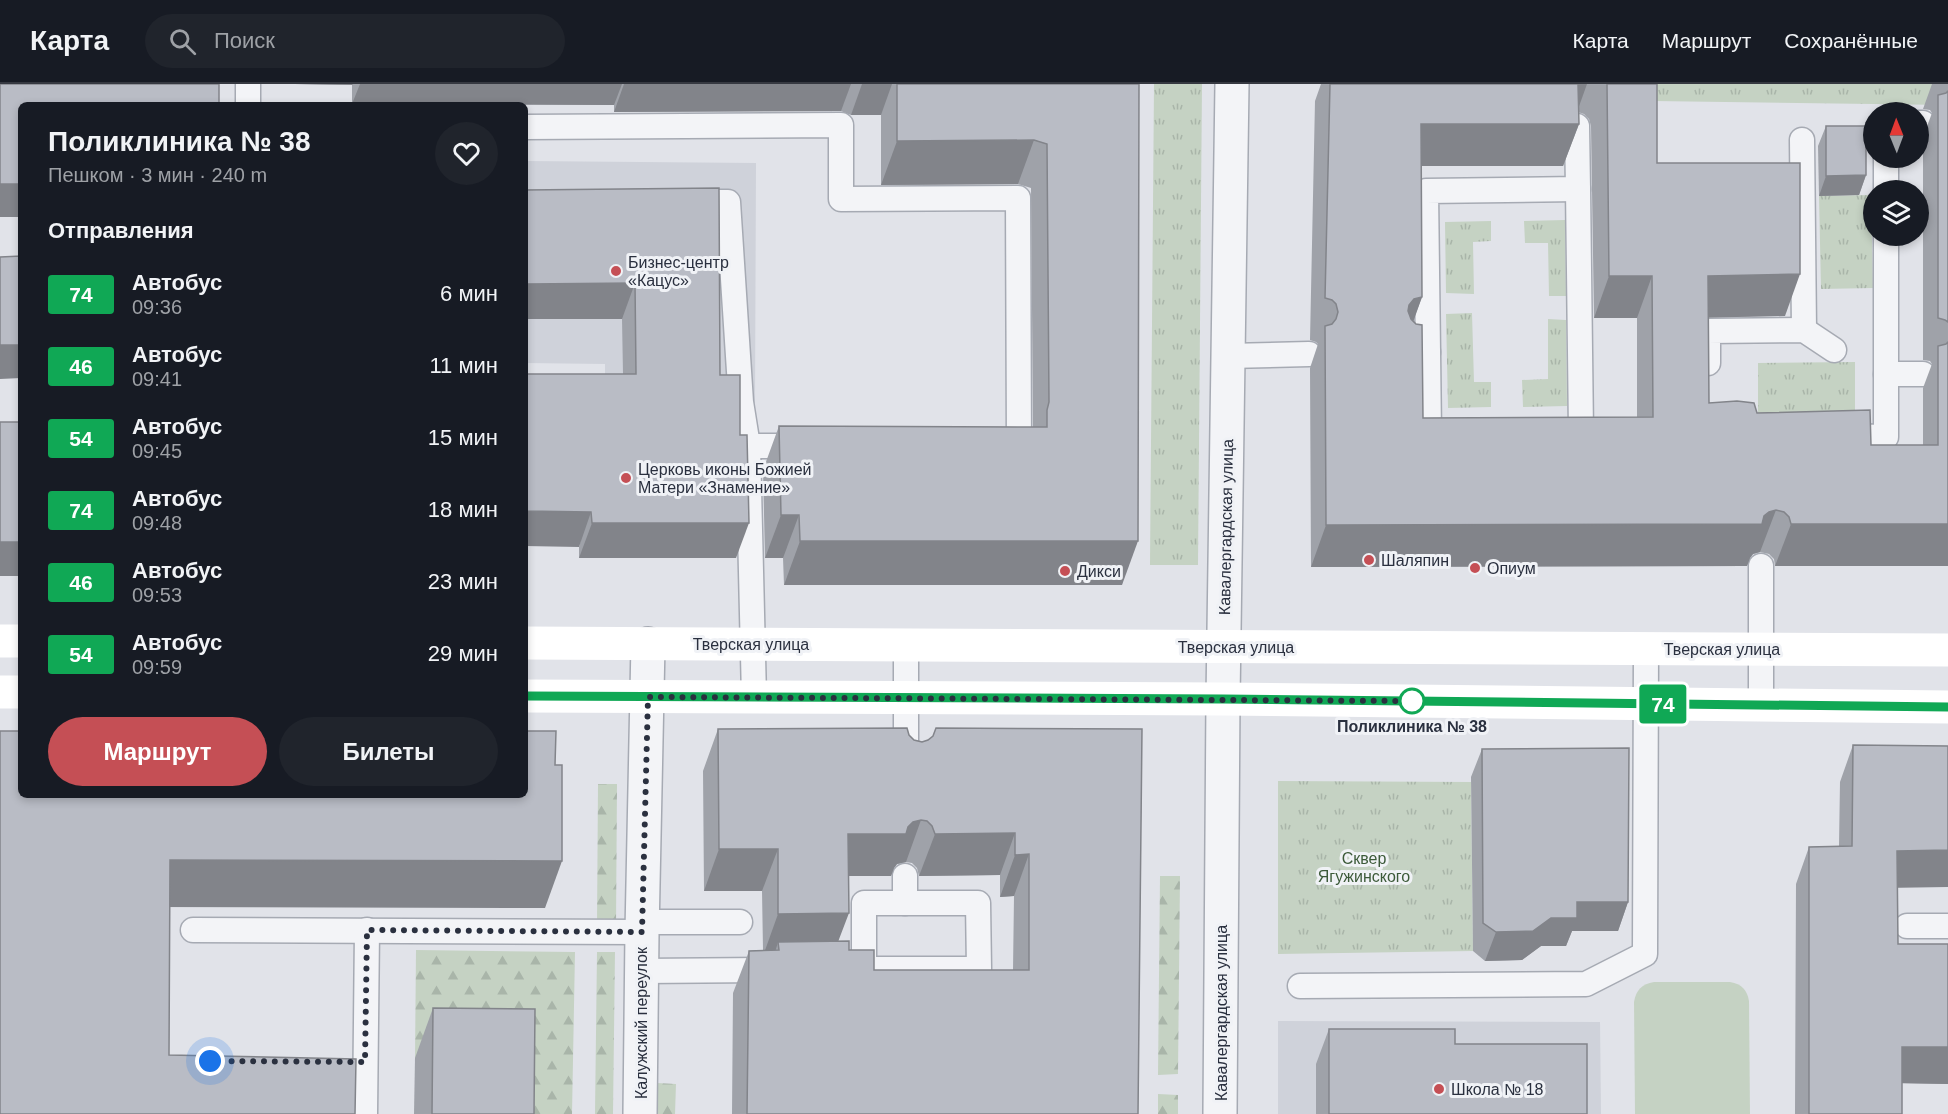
<!DOCTYPE html>
<html lang="ru">
<meta charset="utf-8">
<style>
:root{--surface:#171b24;--page:#20242c;--text:#f1f3f6;--muted:#9ea1a6;--line:#363941;--accent:#c54f55}
body{margin:0;font-family:Helvetica,sans-serif;background:var(--page);color:var(--text);height:100vh;display:flex;flex-direction:column;font-size:22px;white-space:nowrap}
*{box-sizing:border-box;margin:0}
p{font-size:20px;color:var(--muted)}
.icon{flex:none;width:33px;height:33px;fill:none;stroke:currentColor;stroke-width:2;stroke-linecap:round;stroke-linejoin:round}
.map{position:relative;flex:1;overflow:hidden}
.sheet{position:absolute;left:18px;top:18px;width:510px;height:696px;display:flex;flex-direction:column;background:var(--surface);border-radius:9px;box-shadow:0 3px 9px #0003}
.sheet>*{flex:none}
.badge{padding:0 12px;border-radius:4px;font-size:21px;line-height:39px}
.needle{width:39px;rotate:359deg}
.fabs{position:absolute;left:1863px;top:18px;display:grid;gap:12px}
.fabs a{display:grid;place-items:center;width:66px;height:66px;border-radius:50%;background:var(--surface);box-shadow:0 3px 9px #0003;font-size:30px}
.you{position:absolute;width:30px;height:30px;margin:-15px;border:4px solid #fff;border-radius:50%;background:#1a73e8;box-shadow:0 0 0 9px #1a73e833}
.map>.badge{position:absolute;translate:-50% -50%;box-shadow:0 0 0 3px #fff}
h2{padding:0 30px;font-size:22px;line-height:54px}
.round{display:grid;place-items:center;flex:none;width:63px;height:63px;border-radius:32px;background:var(--page)}
.head{display:flex;align-items:center;justify-content:space-between;height:102px;padding:0 30px}
h1{font-size:28px;font-weight:700;line-height:45px}
.action{display:flex;gap:12px;margin-top:auto;padding:12px 30px}
.action a{flex:1;height:69px;border-radius:36px;background:var(--accent);color:#fff;font-size:24px;font-weight:700;line-height:69px;text-align:center}
.action a+a{background:var(--page);color:var(--text)}
ul{padding:0;list-style:none}
li{display:flex;align-items:center;gap:18px;height:72px;padding:0 30px}
li div{flex:1}
li b{display:block;font-size:22px}
li em{font-style:normal}
li .badge{min-width:66px;font-weight:700;text-align:center}
header{display:flex;align-items:center;gap:36px;box-sizing:border-box;height:84px;padding:0 30px;background:var(--surface);border-bottom:2px solid var(--line)}
header strong{font-size:28px}
nav{display:flex;gap:33px;margin-inline-start:auto;font-size:21px}
.search{width:420px;height:54px;background:var(--page);display:flex;align-items:center;gap:15px;box-sizing:border-box;padding:0 21px;border-radius:33px;color:var(--muted);font-size:22px}
.map>svg:first-child{display:block}
.built{fill:#cfd2da}
.grass{fill:url(#grass-tufts)}
.forest{fill:url(#forest-firs)}
.garden{fill:#c5d2c3}
.lines{fill:none;stroke-linecap:round;stroke-linejoin:round}
.lane-casing{stroke:#a6aab3;stroke-width:27}
.street-casing{stroke:#a6aab3;stroke-width:36}
.lane{stroke:#f3f4f7;stroke-width:24}
.street{stroke:#f3f4f7;stroke-width:33}
.secondary{stroke:#fff;stroke-width:33}
.wall{fill:#9fa2a9;fill-rule:evenodd}
.shaded-wall{fill:#82848a}
.building{fill:#b9bcc5;stroke:#82848a;stroke-width:1.5}
.line-casing{stroke:#fff;stroke-width:14}
.line{stroke:#10a855;stroke-width:9}
.walk{stroke:#2a303f;stroke-width:6;stroke-dasharray:0 10.8}
.poi-dot{fill:#c54f55;stroke:#f0f2f6;stroke-width:2}
.stop-dot{fill:#fff;stroke:#10a855;stroke-width:3}
.labels{text-anchor:middle;dominant-baseline:central;stroke-width:6;stroke-linejoin:round;paint-order:stroke}
.poi-label{font-size:16px;fill:#2a303f;stroke:#f0f2f6;text-anchor:start}
.street-label{font-size:16px;fill:#2a303f;stroke:#f0f2f6}
.stop-label{font-size:16px;font-weight:bold;fill:#2a303f;stroke:#f0f2f6}
.park-label{font-size:16px;fill:#3c5a39;stroke:#f0f2f6}
</style>
<header>
<strong>Карта</strong>
<div class="search"><svg class="icon" aria-label="search" viewBox="0 0 24 24"><circle cx="10" cy="10" r="6"/><path d="M15 15l6 6"/></svg>Поиск</div>
<nav><a>Карта</a><a>Маршрут</a><a>Сохранённые</a></nav>
</header>
<div class="map">
<svg width="1948" height="1030" viewBox="0 0 1948 1030">
<defs>
<pattern id="grass-tufts" width="24" height="20" patternUnits="userSpaceOnUse" patternTransform="scale(1.5)"><rect width="24" height="20" fill="#c5d2c3"/><path d="M3 7l-1-3M5 7V3M7 7l1-3M15 17l-1-3M17 17v-4M19 17l1-3" fill="none" stroke="#a9b5a9"/></pattern>
<pattern id="forest-firs" width="22" height="20" patternUnits="userSpaceOnUse" patternTransform="scale(1.5)"><rect width="22" height="20" fill="#c5d2c3"/><path d="M5 1l3.5 6h-7zM16 11l3.5 6h-7z" fill="#a9b5a9"/></pattern>
</defs>
<rect width="100%" height="100%" fill="#e1e3e9"/>
<!-- built -->
<g class="built">
<path d="M 525,77 L 756,79 L 755,319 L 605,318 L 605,280 L 525,279 Z"/>
<path d="M 1278,937 L 1600,938 L 1601,1030 L 1278,1030 Z"/>
</g>
<!-- grass -->
<g class="grass">
<path d="M 1154,0 L 1202,0 L 1198,481 L 1150,481 Z"/>
<path d="M 1423,0 L 1948,0 L 1948,21 L 1424,14 Z"/>
<path d="M 1871,111 L 1873,204 L 1821,205 L 1819,112 Z"/>
<path d="M 1565,136 L 1566,212 L 1549,212 L 1548,159 L 1525,159 L 1524,137 Z"/>
<path d="M 1491,137 L 1491,157 L 1473,158 L 1474,210 L 1446,209 L 1445,138 Z"/>
<path d="M 1472,229 L 1474,298 L 1491,298 L 1491,323 L 1448,324 L 1446,230 Z"/>
<path d="M 1548,235 L 1566,236 L 1567,322 L 1523,323 L 1522,296 L 1548,295 Z"/>
<path d="M 1855,278 L 1855,337 L 1758,338 L 1758,279 Z"/>
<path d="M 1278,697 L 1471,698 L 1473,867 L 1278,870 Z"/>
</g>
<!-- forest -->
<g class="forest">
<path d="M 598,700 L 617,700 L 616,841 L 597,840 Z"/>
<path d="M 1160,792 L 1180,792 L 1178,990 L 1158,991 Z"/>
<path d="M 416,866 L 575,868 L 572,1030 L 517,1030 L 415,974 Z"/>
<path d="M 597,868 L 615,868 L 613,1030 L 595,1030 Z"/>
<path d="M 657,999 L 676,1000 L 675,1030 L 656,1030 Z"/>
<path d="M 1158,1010 L 1178,1011 L 1178,1030 L 1158,1030 Z"/>
</g>
<!-- garden -->
<path class="garden" d="M 1654,898 L 1730,898 C 1742,900 1747,906 1749,917 L 1750,1030 L 1635,1030 L 1634,918 C 1636,906 1642,900 1654,898 Z"/>
<g class="lines">
<!-- lane casing -->
<g class="lane-casing">
<g id="lane">
<path d="M 248,0 L 248,21"/>
<path d="M 1918,39 L 1923,39"/>
<path d="M 525,43 L 841,41 L 841,115 L 1018,114 L 1019,362 L 1006,362"/>
<path d="M 1802,56 L 1804,246"/>
<path d="M 1886,74 L 1886,106"/>
<path d="M 686,118 L 728,118 L 741,318 L 748,362 L 754,613"/>
<path d="M 1428,268 L 1429,350 L 1444,350"/>
<path d="M 1412,269 L 1428,268 L 1426,107 L 1578,105 L 1577,42"/>
<path d="M 1228,272 L 1309,270"/>
<path d="M 1708,279 L 1708,247 L 1804,246 L 1834,266"/>
<path d="M 1886,290 L 1923,290"/>
<path d="M 1563,348 L 1581,348 L 1578,105"/>
<path d="M 1838,352 L 1886,353 L 1886,152"/>
<path d="M 748,362 L 803,362"/>
<path d="M 1761,621 L 1761,482"/>
<path d="M 906,676 L 906,561"/>
<path d="M 905,792 L 905,819"/>
<path d="M 642,838 L 740,838"/>
<path d="M 1907,842 L 1948,842"/>
<path d="M 193,846 L 642,848"/>
<path d="M 851,885 L 864,885 L 864,819 L 978,819 L 979,885 L 864,885"/>
<path d="M 642,887 L 774,886"/>
<path d="M 1300,902 L 1586,900 L 1645,870 L 1646,565"/>
<path d="M 365,1030 L 367,846"/>
</g>
</g>
<!-- street casing -->
<g class="street-casing">
<g id="street">
<path d="M 640,1030 L 642,848 L 648,560"/>
<path d="M 1220,1030 L 1223,615 L 1232,0"/>
</g>
</g>
<!-- lane -->
<use href="#lane" class="lane"/>
<!-- street -->
<use href="#street" class="street"/>
<!-- secondary -->
<g class="secondary">
<path d="M 0,557 L 21,557"/>
<path d="M 525,559 L 1948,566"/>
<path d="M 0,608 L 21,608"/>
<path d="M 525,612 L 1223,615 L 1948,623"/>
</g>
</g>
<!-- wall -->
<g class="wall">
<path d="M 295,0 L 1139,0 L 1122,501 L 784,501 L 783,474 L 765,474 L 763,386 L 779,342 L 1033,343 L 1031,104 L 1018,100 L 881,101 L 881,31 L 851,31 L 841,27 L 614,28 L 614,21 L 352,20 L 352,1 Z"/>
<path d="M 1321,0 L 1657,0 L 1657,79 L 1785,232 L 1708,233 L 1709,319 L 1757,329 L 1871,361 L 1923,361 L 1923,304 L 1932,280 L 1930,277 L 1923,276 L 1923,53 L 1932,29 L 1930,26 L 1923,25 L 1932,0 L 1948,0 L 1948,482 L 1775,482 L 1774,475 L 1769,470 L 1760,468 L 1753,470 L 1750,474 L 1747,482 L 1311,483 L 1310,284 L 1318,260 L 1316,258 L 1310,256 L 1315,17 ZM 1578,28 L 1584,30 L 1589,35 L 1591,42 L 1594,234 L 1637,234 L 1637,333 L 1423,334 L 1413,237 L 1422,213 L 1421,82 L 1563,82 L 1579,40 Z"/>
<path d="M 1826,42 L 1866,91 L 1859,111 L 1819,112 L 1818,62 Z"/>
<path d="M 719,104 L 720,291 L 736,474 L 579,474 L 579,463 L 623,290 L 622,235 L 525,235 Z"/>
<path d="M 718,645 L 909,651 L 914,656 L 922,658 L 1142,645 L 1138,1030 L 732,1030 L 733,909 L 749,867 L 763,866 L 762,807 L 704,807 L 703,687 ZM 906,778 L 912,779 L 917,784 L 919,792 L 1000,791 L 1000,813 L 1014,812 L 1013,886 L 874,886 L 838,858 L 848,792 L 891,792 L 894,784 L 897,780 Z"/>
<path d="M 1853,661 L 1948,662 L 1948,803 L 1897,803 L 1898,860 L 1948,1000 L 1902,999 L 1902,1030 L 1795,1030 L 1796,800 L 1809,763 L 1839,762 L 1840,698 Z"/>
<path d="M 1482,665 L 1628,818 L 1618,847 L 1572,847 L 1566,862 L 1541,862 L 1522,876 L 1485,877 L 1473,867 L 1471,693 Z"/>
<path d="M 433,924 L 534,1030 L 414,1030 L 415,974 Z"/>
<path d="M 1329,945 L 1455,960 L 1587,1030 L 1316,1030 L 1316,980 Z"/>
</g>
<!-- shaded-wall -->
<g class="shaded-wall">
<path d="M 295,0 L 353,0 L 352,1 Z"/>
<path d="M 360,0 L 622,0 L 614,21 L 352,20 Z"/>
<path d="M 624,0 L 851,0 L 841,27 L 614,28 Z"/>
<path d="M 862,0 L 892,0 L 881,31 L 851,31 Z"/>
<path d="M 1577,0 L 1587,0 L 1577,28 Z"/>
<path d="M 1421,40 L 1579,40 L 1563,82 L 1406,82 Z"/>
<path d="M 1034,56 L 1018,100 L 881,101 L 897,57 Z"/>
<path d="M 1866,91 L 1859,111 L 1819,112 L 1826,92 Z"/>
<rect x="0" y="100" width="21" height="33"/>
<path d="M 1800,190 L 1785,232 L 1693,234 L 1708,192 Z"/>
<path d="M 1609,192 L 1652,192 L 1637,234 L 1594,234 Z"/>
<path d="M 635,199 L 622,235 L 525,235 L 525,200 Z"/>
<path d="M 1422,213 L 1407,255 L 1399,257 L 1409,221 L 1414,215 Z"/>
<path d="M 0,261 L 21,261 L 21,294 L 0,295 Z"/>
<path d="M 1776,426 L 1760,468 L 1753,470 L 1750,474 L 1747,482 L 1311,483 L 1326,441 L 1764,432 L 1769,428 Z"/>
<path d="M 525,427 L 591,428 L 579,463 L 525,462 Z"/>
<path d="M 781,431 L 799,431 L 783,474 L 765,474 Z"/>
<path d="M 592,439 L 749,439 L 736,474 L 579,474 Z"/>
<path d="M 1791,440 L 1948,440 L 1948,482 L 1775,482 Z"/>
<path d="M 800,457 L 1138,457 L 1122,501 L 784,501 Z"/>
<rect x="0" y="458" width="21" height="34"/>
<path d="M 921,736 L 906,778 L 897,780 L 894,784 L 891,792 L 833,792 L 848,750 L 908,743 L 913,738 Z"/>
<path d="M 1015,749 L 1000,791 L 919,792 L 935,750 Z"/>
<path d="M 719,765 L 778,765 L 762,807 L 704,807 Z"/>
<path d="M 1948,766 L 1948,803 L 1884,804 L 1897,767 Z"/>
<path d="M 1029,770 L 1014,812 L 1000,813 L 1015,771 Z"/>
<path d="M 170,776 L 562,777 L 545,824 L 153,823 Z"/>
<path d="M 1577,818 L 1628,818 L 1618,847 L 1572,847 L 1566,862 L 1541,862 L 1522,876 L 1485,877 L 1496,848 L 1551,834 Z"/>
<path d="M 849,829 L 833,871 L 778,858 L 774,872 L 763,872 L 778,830 Z"/>
<path d="M 1902,963 L 1948,963 L 1948,1000 L 1889,999 Z"/>
</g>
<!-- building -->
<g class="building">
<path d="M 0,0 L 219,0 L 219,21 L 21,21 L 21,100 L 0,100 Z"/>
<path d="M 897,0 L 1139,0 L 1138,457 L 800,457 L 799,431 L 781,431 L 779,342 L 1047,343 L 1047,326 L 1049,318 L 1047,60 L 1034,56 L 897,57 Z"/>
<path d="M 1330,0 L 1578,0 L 1579,40 L 1421,40 L 1422,213 L 1414,215 L 1409,221 L 1408,227 L 1411,235 L 1416,240 L 1422,241 L 1423,334 L 1653,333 L 1652,192 L 1609,192 L 1607,0 L 1657,0 L 1657,79 L 1800,79 L 1800,190 L 1708,192 L 1709,319 L 1737,317 L 1754,319 L 1757,329 L 1870,326 L 1871,361 L 1938,361 L 1938,262 L 1946,260 L 1948,258 L 1948,440 L 1791,440 L 1789,433 L 1784,428 L 1776,426 L 1769,428 L 1764,432 L 1762,440 L 1326,441 L 1325,242 L 1332,240 L 1336,235 L 1338,228 L 1336,220 L 1332,216 L 1325,214 Z"/>
<path d="M 1948,7 L 1948,238 L 1945,236 L 1938,234 L 1938,11 L 1946,9 Z"/>
<path d="M 1826,42 L 1866,42 L 1866,91 L 1826,92 Z"/>
<path d="M 719,104 L 720,291 L 740,291 L 740,351 L 747,351 L 749,439 L 592,439 L 591,428 L 525,427 L 525,290 L 636,290 L 635,199 L 525,200 L 525,106 Z"/>
<path d="M 21,172 L 21,261 L 0,261 L 0,173 Z"/>
<rect x="0" y="338" width="21" height="120"/>
<path d="M 907,644 L 909,651 L 914,656 L 922,658 L 928,656 L 933,652 L 936,644 L 1142,645 L 1138,1030 L 747,1030 L 749,867 L 779,866 L 778,858 L 849,857 L 849,866 L 874,866 L 874,886 L 1029,886 L 1029,770 L 1015,771 L 1015,749 L 935,750 L 932,742 L 927,737 L 921,736 L 913,738 L 908,743 L 906,750 L 848,750 L 849,829 L 778,830 L 778,765 L 719,765 L 718,645 Z"/>
<path d="M 0,647 L 21,647 L 21,711 L 525,711 L 525,647 L 556,647 L 555,681 L 562,681 L 562,777 L 170,776 L 169,971 L 356,975 L 355,1030 L 0,1030 Z"/>
<path d="M 1853,661 L 1948,662 L 1948,766 L 1897,767 L 1898,860 L 1948,860 L 1948,963 L 1902,963 L 1902,1030 L 1809,1030 L 1809,763 L 1852,762 Z"/>
<path d="M 1629,664 L 1628,818 L 1577,818 L 1577,834 L 1551,834 L 1533,847 L 1496,848 L 1483,839 L 1482,665 Z"/>
<path d="M 433,924 L 535,925 L 534,1030 L 432,1030 Z"/>
<path d="M 1329,945 L 1455,945 L 1455,960 L 1587,960 L 1587,1030 L 1329,1030 Z"/>
</g>
<g class="lines">
<!-- line casing -->
<g class="line-casing">
<path id="line" d="M 525,612 L 1223,615 L 1948,623"/>
</g>
<!-- line -->
<use href="#line" class="line"/>
<!-- walk -->
<path class="walk" d="M 210,977 L 365,978 L 367,846 L 642,848 L 648,613 L 1412,617"/>
</g>
<!-- markers -->
<g class="poi-dot">
<circle cx="616" cy="187" r="6"/>
<circle cx="626" cy="394" r="6"/>
<circle cx="1369" cy="476" r="6"/>
<circle cx="1475" cy="484" r="6"/>
<circle cx="1065" cy="487" r="6"/>
<circle cx="1439" cy="1005" r="6"/>
</g>
<circle class="stop-dot" cx="1412" cy="617" r="12"/>
<g class="labels">
<!-- poi labels -->
<g class="poi-label">
<text x="628" y="178">Бизнес-центр<tspan x="628" dy="18">«Кацус»</tspan></text>
<text x="638" y="385">Церковь иконы Божией<tspan x="638" dy="18">Матери «Знамение»</tspan></text>
<text x="1381" y="476">Шаляпин</text>
<text x="1487" y="484">Опиум</text>
<text x="1077" y="487">Дикси</text>
<text x="1451" y="1005">Школа № 18</text>
</g>
<!-- street labels -->
<g class="street-label">
<text transform="translate(1226 443) rotate(-89)">Кавалергардская улица</text>
<text x="751" y="560">Тверская улица</text>
<text x="1236" y="563">Тверская улица</text>
<text x="1722" y="565">Тверская улица</text>
<text transform="translate(1221 929) rotate(-90)">Кавалергардская улица</text>
<text transform="translate(641 939) rotate(-90)">Калужский переулок</text>
</g>
<!-- stop labels -->
<g class="stop-label">
<text x="1412" y="642">Поликлиника № 38</text>
</g>
<!-- park labels -->
<g class="park-label">
<text x="1364" y="774">Сквер<tspan x="1364" dy="18">Ягужинского</tspan></text>
</g>
</g>
</svg>
<div class="fabs">
<a><svg class="needle" viewBox="-14 -14 28 28"><path d="M0-13l5 13h-10z" fill="#e53935"/><path d="M0 13l5-13h-10z" fill="#9ea1a6"/></svg></a>
<a><svg class="icon" aria-label="layers" viewBox="0 0 24 24"><path d="M12 4l9 5-9 5-9-5zM3 14l9 5 9-5"/></svg></a>
</div>
<div class="you" style="left:210px;top:977px"></div>
<b class="badge" style="left:1663px;top:620px;background:#10a855;color:#fff">74</b>
<section class="sheet">
<div class="head"><div><h1>Поликлиника № 38</h1><p>Пешком · 3 мин · 240 m</p></div><a class="round"><svg class="icon" aria-label="heart" viewBox="0 0 24 24"><path d="M12 20l-8-8c-3-5 5-10 8-4 3-6 11-1 8 4z"/></svg></a></div>
<h2>Отправления</h2>
<ul>
<li><span class="badge" style="background:#10a855;color:#fff">74</span><div><b>Автобус</b><p>09:36</p></div><em>6 мин</em></li>
<li><span class="badge" style="background:#10a855;color:#fff">46</span><div><b>Автобус</b><p>09:41</p></div><em>11 мин</em></li>
<li><span class="badge" style="background:#10a855;color:#fff">54</span><div><b>Автобус</b><p>09:45</p></div><em>15 мин</em></li>
<li><span class="badge" style="background:#10a855;color:#fff">74</span><div><b>Автобус</b><p>09:48</p></div><em>18 мин</em></li>
<li><span class="badge" style="background:#10a855;color:#fff">46</span><div><b>Автобус</b><p>09:53</p></div><em>23 мин</em></li>
<li><span class="badge" style="background:#10a855;color:#fff">54</span><div><b>Автобус</b><p>09:59</p></div><em>29 мин</em></li>
</ul>
<div class="action"><a>Маршрут</a><a>Билеты</a></div>
</section>
</div>
